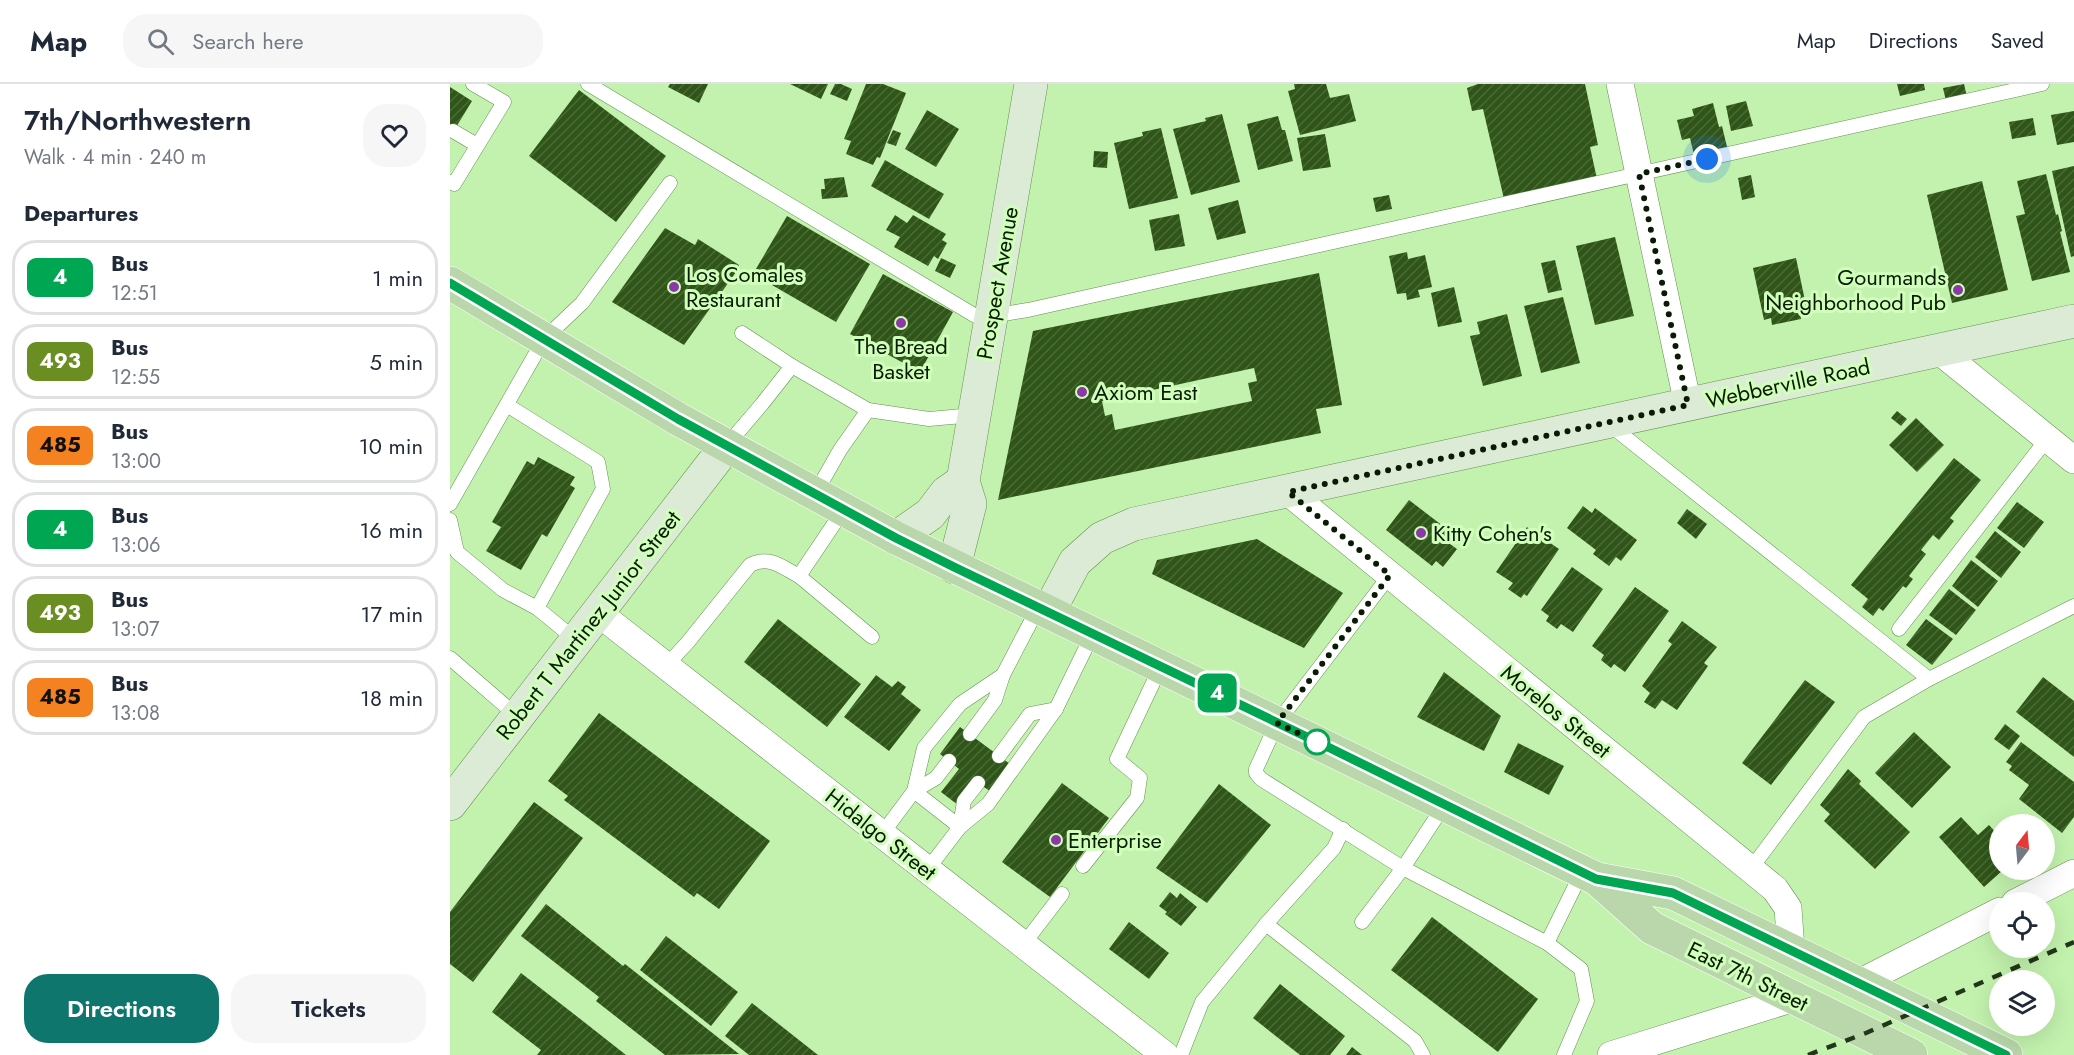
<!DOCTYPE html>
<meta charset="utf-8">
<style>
:root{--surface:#fff;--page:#f6f6f7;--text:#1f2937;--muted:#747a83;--line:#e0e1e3;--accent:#0f766e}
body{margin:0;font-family:Jost,sans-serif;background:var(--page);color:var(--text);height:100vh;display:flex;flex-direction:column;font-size:22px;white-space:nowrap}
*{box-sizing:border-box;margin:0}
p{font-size:20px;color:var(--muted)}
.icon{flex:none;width:33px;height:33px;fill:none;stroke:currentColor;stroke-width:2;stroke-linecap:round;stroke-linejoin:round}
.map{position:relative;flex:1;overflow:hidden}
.panel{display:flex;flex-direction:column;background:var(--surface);width:450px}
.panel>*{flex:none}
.badge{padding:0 12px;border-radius:9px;font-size:21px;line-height:39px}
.needle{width:39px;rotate:16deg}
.buttons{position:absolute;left:1539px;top:730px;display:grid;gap:12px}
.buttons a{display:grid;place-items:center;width:66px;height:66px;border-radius:50%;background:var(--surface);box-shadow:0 6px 24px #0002;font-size:30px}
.you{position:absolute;width:30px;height:30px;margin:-15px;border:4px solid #fff;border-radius:50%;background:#1a73e8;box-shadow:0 0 0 9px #1a73e833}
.map>.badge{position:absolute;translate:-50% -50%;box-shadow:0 0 0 3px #fff}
h2{padding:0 24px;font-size:22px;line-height:54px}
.round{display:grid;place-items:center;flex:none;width:63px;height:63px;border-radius:24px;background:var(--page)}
.head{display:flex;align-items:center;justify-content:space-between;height:102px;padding:0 24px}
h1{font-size:28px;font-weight:600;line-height:45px}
.action{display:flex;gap:12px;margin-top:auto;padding:12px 24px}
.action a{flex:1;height:69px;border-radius:24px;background:var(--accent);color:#fff;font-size:24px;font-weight:600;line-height:69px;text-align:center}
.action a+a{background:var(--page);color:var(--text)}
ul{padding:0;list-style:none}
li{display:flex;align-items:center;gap:18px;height:75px;margin:0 12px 9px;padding:0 12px;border:3px solid var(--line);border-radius:24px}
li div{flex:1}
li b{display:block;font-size:22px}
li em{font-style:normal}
li .badge{min-width:66px;font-weight:700;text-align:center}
header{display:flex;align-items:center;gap:36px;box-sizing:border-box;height:84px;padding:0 30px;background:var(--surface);border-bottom:2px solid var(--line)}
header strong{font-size:28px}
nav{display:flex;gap:33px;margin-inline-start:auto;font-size:21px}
.search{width:420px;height:54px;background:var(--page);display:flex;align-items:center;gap:15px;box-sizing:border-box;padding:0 21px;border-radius:24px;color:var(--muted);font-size:22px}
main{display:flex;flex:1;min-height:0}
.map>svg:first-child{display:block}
.building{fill:url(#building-hatch);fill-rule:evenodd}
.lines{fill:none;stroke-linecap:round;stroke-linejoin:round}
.lane-casing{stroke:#659051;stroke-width:15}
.street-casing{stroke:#659051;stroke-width:28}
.secondary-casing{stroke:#659051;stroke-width:34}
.primary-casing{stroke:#fff;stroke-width:34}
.lane{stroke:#fff;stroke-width:14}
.street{stroke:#fff;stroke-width:27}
.secondary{stroke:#dcebd5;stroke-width:33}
.primary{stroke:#b9d7aa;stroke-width:33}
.rail{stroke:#223719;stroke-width:4.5;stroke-dasharray:10 10;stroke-linecap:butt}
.line-casing{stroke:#fff;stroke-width:14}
.line{stroke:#00a651;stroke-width:9}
.walk{stroke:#0a1b03;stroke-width:6;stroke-dasharray:0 10.8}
.poi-dot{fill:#8c39a8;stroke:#d0ffbb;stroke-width:2}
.stop-dot{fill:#fff;stroke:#00a651;stroke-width:3}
.labels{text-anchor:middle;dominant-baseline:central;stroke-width:6;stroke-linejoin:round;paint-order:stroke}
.poi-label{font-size:22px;fill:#0a1b03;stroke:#d0ffbb;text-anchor:start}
.street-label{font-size:22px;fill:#0a1b03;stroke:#d0ffbb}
</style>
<header>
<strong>Map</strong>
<div class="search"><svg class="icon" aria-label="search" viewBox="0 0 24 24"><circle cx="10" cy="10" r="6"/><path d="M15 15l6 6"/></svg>Search here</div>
<nav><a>Map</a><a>Directions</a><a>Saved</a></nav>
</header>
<main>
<section class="panel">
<div class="head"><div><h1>7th/Northwestern</h1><p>Walk · 4 min · 240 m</p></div><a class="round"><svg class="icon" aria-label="heart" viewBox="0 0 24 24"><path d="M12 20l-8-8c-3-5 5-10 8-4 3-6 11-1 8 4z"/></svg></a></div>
<h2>Departures</h2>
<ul>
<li><span class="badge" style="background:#00a651;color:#fff">4</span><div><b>Bus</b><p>12:51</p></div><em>1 min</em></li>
<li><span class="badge" style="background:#6b8e23;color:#fff">493</span><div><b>Bus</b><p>12:55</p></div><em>5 min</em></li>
<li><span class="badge" style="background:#f58220;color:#111">485</span><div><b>Bus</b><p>13:00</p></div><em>10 min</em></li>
<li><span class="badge" style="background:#00a651;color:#fff">4</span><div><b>Bus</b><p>13:06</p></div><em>16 min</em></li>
<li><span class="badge" style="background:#6b8e23;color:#fff">493</span><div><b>Bus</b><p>13:07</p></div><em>17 min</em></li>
<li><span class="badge" style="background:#f58220;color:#111">485</span><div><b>Bus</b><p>13:08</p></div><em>18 min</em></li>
</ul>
<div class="action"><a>Directions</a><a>Tickets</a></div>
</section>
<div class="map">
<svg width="1624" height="971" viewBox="0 0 1624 971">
<defs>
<pattern id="building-hatch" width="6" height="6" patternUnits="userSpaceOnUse" patternTransform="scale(1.5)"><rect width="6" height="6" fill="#2f5618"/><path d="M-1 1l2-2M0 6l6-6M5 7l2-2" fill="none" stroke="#4a6a37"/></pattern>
</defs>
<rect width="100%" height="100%" fill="#c3f2ae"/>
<!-- building -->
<g class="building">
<path d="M 220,0 L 258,0 L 249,19 L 218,3 Z"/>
<path d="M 340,0 L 378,0 L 371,15 Z"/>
<path d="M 385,0 L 391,0 L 402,5 L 397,17 L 380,10 Z"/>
<path d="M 416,0 L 433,0 L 456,9 L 430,74 L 427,73 L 423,81 L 396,70 L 401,57 L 394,55 Z"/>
<path d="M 844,0 L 876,0 L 880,14 L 899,10 L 906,37 L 850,51 L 838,7 L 845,5 Z"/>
<path d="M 1028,0 L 1135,0 L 1148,61 L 1140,63 L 1147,95 L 1054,115 L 1033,25 L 1022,27 L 1017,4 Z"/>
<path d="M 1447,0 L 1474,0 L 1475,6 L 1450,12 Z"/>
<path d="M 1514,0 L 1517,13 L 1496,17 L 1493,4 Z"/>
<path d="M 0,3 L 22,17 L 0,53 Z"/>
<path d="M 129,6 L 216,72 L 166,138 L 79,72 Z"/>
<path d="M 1296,17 L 1303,42 L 1281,47 L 1276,22 Z"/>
<path d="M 1263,19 L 1269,43 L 1272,42 L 1277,63 L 1244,71 L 1240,54 L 1232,56 L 1227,36 L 1244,32 L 1242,25 Z"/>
<path d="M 477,26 L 509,45 L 486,83 L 455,65 Z"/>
<path d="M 1624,27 L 1624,58 L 1607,61 L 1601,31 Z"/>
<path d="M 772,30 L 790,98 L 741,111 L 723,45 L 756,37 L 755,34 Z"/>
<path d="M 828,32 L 832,46 L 835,46 L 843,77 L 808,86 L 797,40 Z"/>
<path d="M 1583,34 L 1586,51 L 1562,55 L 1559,38 Z"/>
<path d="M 711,44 L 728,114 L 679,125 L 664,59 L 693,52 L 692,48 Z"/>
<path d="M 443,46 L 451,49 L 446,62 L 437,59 Z"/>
<path d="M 875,50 L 881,83 L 853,87 L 847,54 Z"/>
<path d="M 644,67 L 658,68 L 657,84 L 643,83 Z"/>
<path d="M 435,76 L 494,110 L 479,135 L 421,102 Z"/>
<path d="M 1624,82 L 1624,172 L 1621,173 L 1602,87 Z"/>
<path d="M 1596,90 L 1606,131 L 1608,130 L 1612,147 L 1610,148 L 1620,188 L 1582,197 L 1566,132 L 1575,130 L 1567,97 Z"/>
<path d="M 1301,91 L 1305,113 L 1292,116 L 1288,94 Z"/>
<path d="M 394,93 L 398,113 L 372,115 L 371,105 L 375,105 L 374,95 Z"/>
<path d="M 1532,97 L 1558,206 L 1502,219 L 1477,111 Z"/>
<path d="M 939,111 L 942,125 L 926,128 L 923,114 Z"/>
<path d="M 788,116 L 796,149 L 767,156 L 758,124 Z"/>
<path d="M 729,130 L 735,162 L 705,167 L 699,136 Z"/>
<path d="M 445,131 L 457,139 L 463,131 L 496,150 L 492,156 L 497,159 L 488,175 L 484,172 L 478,182 L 444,163 L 450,153 L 436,146 Z"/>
<path d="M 337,132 L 420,180 L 386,238 L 303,190 Z"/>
<path d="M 215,144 L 245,161 L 248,155 L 289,181 L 286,188 L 234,261 L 162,218 Z"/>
<path d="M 1165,153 L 1184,232 L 1145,241 L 1126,162 Z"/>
<path d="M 957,168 L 958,175 L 975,171 L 982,203 L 968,206 L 970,213 L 957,216 L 956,209 L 947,210 L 939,172 Z"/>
<path d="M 491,174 L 506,181 L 500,194 L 485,187 Z"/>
<path d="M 1346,174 L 1357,226 L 1350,227 L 1351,235 L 1322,241 L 1321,234 L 1314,236 L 1303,184 Z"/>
<path d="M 1105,176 L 1112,206 L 1098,209 L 1091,179 Z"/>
<path d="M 869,189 L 892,321 L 866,325 L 871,349 L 548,416 L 583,247 ZM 804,284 L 807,297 L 798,299 L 802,317 L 665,346 L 662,330 L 655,332 L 652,317 Z"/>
<path d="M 433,190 L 503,228 L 470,288 L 400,250 Z"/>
<path d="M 1004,203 L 1012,238 L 988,243 L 981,209 Z"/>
<path d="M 1113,213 L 1130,279 L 1091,289 L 1074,222 Z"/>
<path d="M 1057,230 L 1072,292 L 1033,302 L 1020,252 L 1030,250 L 1027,238 Z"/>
<path d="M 1447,327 L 1457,335 L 1451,342 L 1441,334 Z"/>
<path d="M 1466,334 L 1494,361 L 1467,388 L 1439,361 Z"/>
<path d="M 88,373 L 125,393 L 120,401 L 125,404 L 97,453 L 92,450 L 71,486 L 36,467 L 51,443 L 42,438 L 77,377 L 84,381 Z"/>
<path d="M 1504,374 L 1531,396 L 1500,434 L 1504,437 L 1489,456 L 1483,451 L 1471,466 L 1476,470 L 1459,492 L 1463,495 L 1456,504 L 1453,502 L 1433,527 L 1429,524 L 1423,532 L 1412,523 L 1418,515 L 1401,501 Z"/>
<path d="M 959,416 L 1006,452 L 1000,460 L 1007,465 L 993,483 L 986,477 L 982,482 L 936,446 Z"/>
<path d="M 1567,418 L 1594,438 L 1574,464 L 1547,444 Z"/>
<path d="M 1133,422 L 1142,429 L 1145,424 L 1187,456 L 1171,477 L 1166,473 L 1159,482 L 1143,470 L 1146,466 L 1117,444 Z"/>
<path d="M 1237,425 L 1257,440 L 1246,455 L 1227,439 Z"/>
<path d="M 1077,443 L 1109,465 L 1077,512 L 1074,510 L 1071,514 L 1058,505 L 1063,499 L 1046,488 Z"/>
<path d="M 1545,447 L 1571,468 L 1551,494 L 1525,473 Z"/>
<path d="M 807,455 L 893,509 L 854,564 L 702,490 L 707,476 Z"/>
<path d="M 1521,476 L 1548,497 L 1528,523 L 1502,502 Z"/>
<path d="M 1122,483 L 1153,505 L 1123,548 L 1111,540 L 1107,545 L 1096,537 L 1099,532 L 1091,526 Z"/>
<path d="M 1185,503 L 1219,527 L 1175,588 L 1164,580 L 1161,584 L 1151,576 L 1154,571 L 1142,562 Z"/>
<path d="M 1499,505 L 1526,526 L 1506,551 L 1479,531 Z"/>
<path d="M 328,535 L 411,600 L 377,643 L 294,578 Z"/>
<path d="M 1476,535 L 1503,555 L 1482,581 L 1456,561 Z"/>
<path d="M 1232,537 L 1267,563 L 1254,579 L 1258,582 L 1227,626 L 1212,616 L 1205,625 L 1194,618 L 1200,609 L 1192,602 L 1222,560 L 1218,557 Z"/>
<path d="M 994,588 L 1051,632 L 1034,667 L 967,633 Z"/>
<path d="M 426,591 L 442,603 L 448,597 L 456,603 L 451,610 L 471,626 L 439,667 L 394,633 Z"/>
<path d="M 1593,593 L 1624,617 L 1624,673 L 1566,628 Z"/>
<path d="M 1355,596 L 1385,618 L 1321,701 L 1292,679 Z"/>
<path d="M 149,629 L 320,757 L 269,825 L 247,809 L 244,813 L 114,716 L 118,712 L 98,697 Z"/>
<path d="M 1555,640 L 1570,652 L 1559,666 L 1544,655 Z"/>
<path d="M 510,643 L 560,680 L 540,707 L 526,698 L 508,721 L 491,708 L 509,685 L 490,670 Z"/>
<path d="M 1464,648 L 1501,683 L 1462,724 L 1425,689 Z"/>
<path d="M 1571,658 L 1624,698 L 1624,733 L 1612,749 L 1569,715 L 1579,701 L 1559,686 L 1562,682 L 1556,678 Z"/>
<path d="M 1068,659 L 1114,682 L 1099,711 L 1054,688 Z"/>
<path d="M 1398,685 L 1411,697 L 1409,700 L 1460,748 L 1425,785 L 1374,737 L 1380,730 L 1370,721 Z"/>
<path d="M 612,699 L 659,734 L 600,813 L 552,778 Z"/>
<path d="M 769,700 L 821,741 L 757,819 L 706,784 Z"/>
<path d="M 84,718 L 133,754 L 23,898 L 0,880 L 0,828 Z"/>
<path d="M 1511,733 L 1528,751 L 1539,741 L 1550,753 L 1550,786 L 1553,786 L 1534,803 L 1489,753 Z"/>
<path d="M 720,808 L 727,814 L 730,809 L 747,823 L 731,842 L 715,830 L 717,828 L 709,822 Z"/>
<path d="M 96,820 L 173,882 L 175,880 L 289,970 L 215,971 L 146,917 L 149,913 L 71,852 Z"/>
<path d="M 982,833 L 1088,915 L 1048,968 L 941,886 Z"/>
<path d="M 679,838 L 719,869 L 699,895 L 659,865 Z"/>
<path d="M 216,852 L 288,908 L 261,942 L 190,886 Z"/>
<path d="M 71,889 L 129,934 L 176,971 L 87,971 L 91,966 L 42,928 Z"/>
<path d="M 830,900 L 895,952 L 880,971 L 850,971 L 803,934 Z"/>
<path d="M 302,919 L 368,971 L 299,971 L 275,952 Z"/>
<path d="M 902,963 L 912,971 L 896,971 Z"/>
</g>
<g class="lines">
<!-- lane casing -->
<g class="lane-casing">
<g id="lane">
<path d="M 138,0 L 524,231 L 541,232 L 578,226 L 1592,0"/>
<path d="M 3,47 L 27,61"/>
<path d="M 0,98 L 4,100 L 54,18 L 23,0"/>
<path d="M 342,282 L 418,326 L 390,366 L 365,410"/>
<path d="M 57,321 L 148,378 L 153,405 L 87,524"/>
<path d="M 418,326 L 479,335 L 524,331"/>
<path d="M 1160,341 L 1479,595"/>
<path d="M 277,361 L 312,320 L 342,282 L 292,249"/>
<path d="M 0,420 L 94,255 L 132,219 L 220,99"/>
<path d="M 394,425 L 349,492 L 422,553"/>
<path d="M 0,436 L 7,468 L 53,506 L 87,524 L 126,556"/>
<path d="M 1449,545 L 1597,355"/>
<path d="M 0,574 L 67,632"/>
<path d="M 216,582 L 238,558 L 300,481 C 319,471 332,483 349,492"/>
<path d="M 520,650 L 545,616 L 553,591"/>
<path d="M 549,672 L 580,630 L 606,625"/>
<path d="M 499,677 L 486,694 L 464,707 L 510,743 L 514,717 L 528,699"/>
<path d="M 995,720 L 953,784 L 1097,859 L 1132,788"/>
<path d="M 432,750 L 464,707 L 474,664 L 510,620 L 553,591 L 589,522"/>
<path d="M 633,782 L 687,714 L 690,694 L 667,675 L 711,582"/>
<path d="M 477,786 L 510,743 L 538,720 L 606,625 L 643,549"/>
<path d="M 1300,786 L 1414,633 L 1479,595 L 1624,522"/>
<path d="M 912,838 L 953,784 L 811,695 L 806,689 L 806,685 L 827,639 L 940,491"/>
<path d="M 816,840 L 965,957 L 973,971"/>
<path d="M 1097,859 L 1131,885 L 1137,917 L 1114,971"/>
<path d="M 573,861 L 612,810"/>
<path d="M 731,971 L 752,918 L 816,840 L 884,764 L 893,745"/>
</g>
</g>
<!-- street casing -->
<g class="street-casing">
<g id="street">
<path d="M 1170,0 L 1238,321"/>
<path d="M 1488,266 L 1624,376"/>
<path d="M 838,408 L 1325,805 L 1338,824 L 1341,866"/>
<path d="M 147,528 L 715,971"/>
<path d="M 1565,819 L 1624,789"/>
<path d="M 1409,899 L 1550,827"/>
<path d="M 1161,971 L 1344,914"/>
</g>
</g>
<!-- secondary casing -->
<g class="secondary-casing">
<g id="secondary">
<path d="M 446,454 L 480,430 L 496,409 L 513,397"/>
<path d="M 504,483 L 520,420 L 513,397 L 581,0"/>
<path d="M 599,527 L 625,478 L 652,454 L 684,440 L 1624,237"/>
<path d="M 0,720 L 277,361"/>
</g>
</g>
<!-- primary casing -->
<g class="primary-casing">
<g id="primary">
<path d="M 0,199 L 228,335 L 446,454 L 1147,795 L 1202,844 L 1461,971"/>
<path d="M 1147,795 L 1223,809 L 1556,971"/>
</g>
</g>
<!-- lane -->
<use href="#lane" class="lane"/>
<!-- street -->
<use href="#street" class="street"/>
<!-- secondary -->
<use href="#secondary" class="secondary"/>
<!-- primary -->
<use href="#primary" class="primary"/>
<!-- rail -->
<path class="rail" d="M 1358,971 L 1416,949 L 1624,858"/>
</g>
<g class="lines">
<!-- line casing -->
<g class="line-casing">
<path id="line" d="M 0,199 L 228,335 L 446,454 L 504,483 L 882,665 L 1146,795 L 1223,809 L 1556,971"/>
</g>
<!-- line -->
<use href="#line" class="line"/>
<!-- walk -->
<path class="walk" d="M 867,658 L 827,639 L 940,491 L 838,408 L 1238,321 L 1189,90 L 1257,75"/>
</g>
<!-- markers -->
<g class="poi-dot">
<circle cx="224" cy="203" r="6"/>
<circle cx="1508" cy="206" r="6"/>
<circle cx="451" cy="239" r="6"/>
<circle cx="632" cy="308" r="6"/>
<circle cx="971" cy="449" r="6"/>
<circle cx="606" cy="756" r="6"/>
</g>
<circle class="stop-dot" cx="867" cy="658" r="12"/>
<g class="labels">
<!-- poi labels -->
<g class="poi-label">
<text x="236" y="190">Los Comales<tspan x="236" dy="25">Restaurant</tspan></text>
<text x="1496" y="193" text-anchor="end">Gourmands<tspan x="1496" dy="25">Neighborhood Pub</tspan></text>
<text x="451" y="262" text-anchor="middle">The Bread<tspan x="451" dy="25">Basket</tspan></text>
<text x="644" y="308">Axiom East</text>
<text x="983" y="449">Kitty Cohen's</text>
<text x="618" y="756">Enterprise</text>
</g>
<!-- street labels -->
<g class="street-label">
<text transform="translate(547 199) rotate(-80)">Prospect Avenue</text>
<text transform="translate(1338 299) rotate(-12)">Webberville Road</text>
<text transform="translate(138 541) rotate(-52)">Robert T Martinez Junior Street</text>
<text transform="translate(1106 627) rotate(39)">Morelos Street</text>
<text transform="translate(431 750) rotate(38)">Hidalgo Street</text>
<text transform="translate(1298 892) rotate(26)">East 7th Street</text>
</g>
</g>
</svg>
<div class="buttons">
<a><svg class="needle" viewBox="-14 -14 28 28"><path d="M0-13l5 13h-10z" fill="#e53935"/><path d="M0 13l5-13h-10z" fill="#747a83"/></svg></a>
<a><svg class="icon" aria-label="locate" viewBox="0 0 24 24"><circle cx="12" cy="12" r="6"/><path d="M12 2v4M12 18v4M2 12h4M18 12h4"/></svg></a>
<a><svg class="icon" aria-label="layers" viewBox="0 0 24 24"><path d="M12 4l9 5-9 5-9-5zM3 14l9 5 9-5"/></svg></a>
</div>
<div class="you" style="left:1257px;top:75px"></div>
<b class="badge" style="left:767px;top:609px;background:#00a651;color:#fff">4</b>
</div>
</main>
